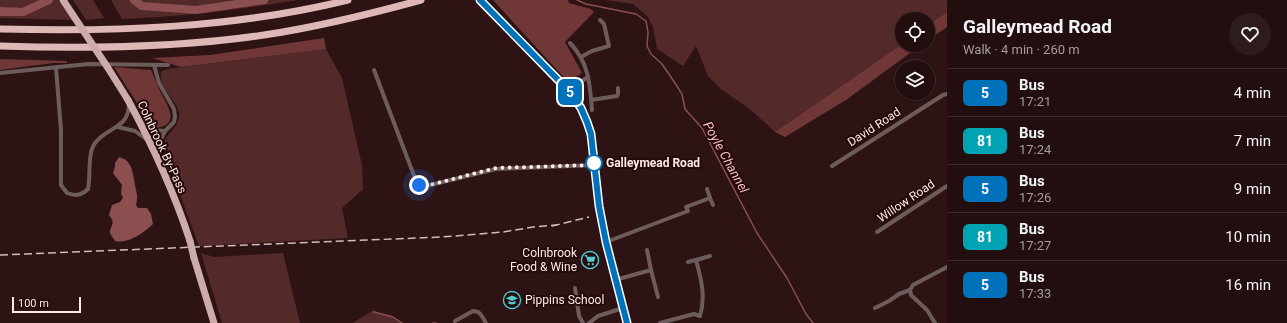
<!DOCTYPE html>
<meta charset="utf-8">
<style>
:root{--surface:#220e0f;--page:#2e1c1d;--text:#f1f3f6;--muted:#a29c9e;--line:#3f2e2f}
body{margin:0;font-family:Roboto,sans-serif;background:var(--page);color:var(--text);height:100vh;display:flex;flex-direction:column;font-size:15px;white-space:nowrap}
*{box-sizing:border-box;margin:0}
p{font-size:13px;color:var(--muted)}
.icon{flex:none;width:22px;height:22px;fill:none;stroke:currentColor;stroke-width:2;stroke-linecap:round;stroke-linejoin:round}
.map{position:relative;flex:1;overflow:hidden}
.sheet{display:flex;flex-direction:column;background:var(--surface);width:340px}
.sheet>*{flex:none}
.badge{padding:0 8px;border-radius:6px;font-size:14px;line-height:26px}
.fabs{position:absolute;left:895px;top:12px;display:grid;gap:8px}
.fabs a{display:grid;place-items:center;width:40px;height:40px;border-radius:50%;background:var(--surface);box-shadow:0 1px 3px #0004,0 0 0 1px var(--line);font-size:20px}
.scale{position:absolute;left:12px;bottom:10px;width:69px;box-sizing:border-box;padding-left:4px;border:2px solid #fde9e8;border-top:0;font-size:11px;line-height:14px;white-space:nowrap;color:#fde9e8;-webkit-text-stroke:3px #240a0b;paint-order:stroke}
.you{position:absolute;width:20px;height:20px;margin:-10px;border:3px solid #fff;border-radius:50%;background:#1a73e8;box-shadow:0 0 0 6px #1a73e833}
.map>.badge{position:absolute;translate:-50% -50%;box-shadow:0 0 0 2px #fff}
.round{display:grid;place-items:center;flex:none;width:42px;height:42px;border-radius:21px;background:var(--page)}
.headline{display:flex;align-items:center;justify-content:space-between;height:68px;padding:0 16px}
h1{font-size:19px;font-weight:700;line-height:30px}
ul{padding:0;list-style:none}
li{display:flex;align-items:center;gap:12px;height:48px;padding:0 16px;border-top:1px solid var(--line)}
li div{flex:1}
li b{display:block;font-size:15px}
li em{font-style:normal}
li .badge{min-width:44px;font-weight:700;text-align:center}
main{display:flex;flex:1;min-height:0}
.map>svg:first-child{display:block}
.green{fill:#542929}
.forest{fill:#703737}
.water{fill:#8b4f4f}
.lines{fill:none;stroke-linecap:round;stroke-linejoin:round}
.stream{stroke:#8b4f4f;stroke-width:1.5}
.river{stroke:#8b4f4f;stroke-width:8}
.minor{stroke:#6c5d5c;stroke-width:4}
.tertiary{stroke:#6c5d5c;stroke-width:5}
.trunk{stroke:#cdabaa;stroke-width:7}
.motorway{stroke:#ddb8b6;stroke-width:7}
.rail{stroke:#d1bcbb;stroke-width:1.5;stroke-dasharray:8 4;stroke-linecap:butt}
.trunk-bridge{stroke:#cdabaa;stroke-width:7}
.line-casing{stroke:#fff;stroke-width:9}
.line{stroke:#0072bc;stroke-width:6}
.walk{stroke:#fde9e8;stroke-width:4;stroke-dasharray:0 7.2}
.stop-dot{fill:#fff;stroke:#0072bc;stroke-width:2}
.labels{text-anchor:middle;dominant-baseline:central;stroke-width:4;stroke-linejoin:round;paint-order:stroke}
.street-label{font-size:12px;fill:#fde9e8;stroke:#240a0b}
.stop-label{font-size:12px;font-weight:bold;fill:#fde9e8;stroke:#240a0b;text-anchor:start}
.poi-label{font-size:12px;fill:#fde9e8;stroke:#240a0b;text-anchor:end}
.water-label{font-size:13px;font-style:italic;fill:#f7bebc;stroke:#240a0b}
</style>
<main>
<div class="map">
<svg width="947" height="323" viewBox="0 0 947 323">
<rect width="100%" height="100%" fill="#2e1314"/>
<!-- green -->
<g class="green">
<path d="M 0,0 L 58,0 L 73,20 L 0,18 Z"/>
<path d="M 73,0 L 93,0 L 104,18 L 86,20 Z"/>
<path d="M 111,0 L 297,0 C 239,10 181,17 122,19 Z"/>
<path d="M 606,0 L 947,0 L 947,12 L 928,25 L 928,19 L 902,19 L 902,44 L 775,132 L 751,110 L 721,89 L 708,76 L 696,46 L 683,66 L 657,49 L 653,27 L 648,17 L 633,4 Z"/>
<path d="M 326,49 L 342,78 L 362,165 L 363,189 L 342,208 L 348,238 L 199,246 L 163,149 C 162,134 181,129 179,113 C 177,100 155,84 162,71 L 167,69 Z"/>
<path d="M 201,253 L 214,257 L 283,253 L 300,323 L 222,323 Z"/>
<path d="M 374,310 L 378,313 L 392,316 L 401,323 L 352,323 Z"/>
</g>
<!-- forest -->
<g class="forest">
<path d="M 493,0 L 568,0 L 569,3 L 591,9 L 594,12 L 565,42 L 582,73 L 568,82 Z"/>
<path d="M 947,12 L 947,27 L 928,40 L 928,25 Z"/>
<path d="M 324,38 L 326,49 L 181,67 L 152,58 L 210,55 Z"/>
<path d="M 902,44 L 902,45 L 921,45 L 846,100 L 785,137 L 775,132 Z"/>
<path d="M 0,59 L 67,61 L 67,63 L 53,63 L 0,70 Z"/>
<path d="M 114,67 L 151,70 C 154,77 157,84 160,91 C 167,106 183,126 153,128 Z"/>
</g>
<!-- water -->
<g class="water">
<path d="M 0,9 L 17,9 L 18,16 L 0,16 Z"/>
<path d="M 119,157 C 131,160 132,169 134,179 C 135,189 139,194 136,205 L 138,208 L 147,208 L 151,214 L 153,224 C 144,233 128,244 115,241 C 114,238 110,235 110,232 C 111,224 116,224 109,215 L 112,205 L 120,202 L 123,198 L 121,193 L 122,185 L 113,173 L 115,167 L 115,163 Z"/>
</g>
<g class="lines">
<!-- stream -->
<g class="stream">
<path d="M 577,0 L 586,4 L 636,14 L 646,21 L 648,32 L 647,46 L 651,54 L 662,64 L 675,83 L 682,94 L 685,109 L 702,128 L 757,233 L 787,278 L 806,314 L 813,323"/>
<path d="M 374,312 L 393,317 L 402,323"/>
<path d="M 433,323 L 436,323"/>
</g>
<!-- river -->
<g class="river">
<path d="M 134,0 L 142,6 L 196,10 L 264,0"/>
<path d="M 0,11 L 23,12 L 49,0"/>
</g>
<!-- minor -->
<g class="minor">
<path d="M 570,43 C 589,63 590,84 592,110"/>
<path d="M 581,57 L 592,51 L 609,46 L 604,24 L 600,20"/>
<path d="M 154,65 L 159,83 L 174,109 L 175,117 L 174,122 L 165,131 L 159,143 L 158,155"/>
<path d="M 56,68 L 61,130 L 61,185 L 67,193 C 75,196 81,196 88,189 C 91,176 87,154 95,143 C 107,127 128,129 129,105"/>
<path d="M 374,70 L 416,181 L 422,187 L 496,169 L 595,165"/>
<path d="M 0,73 L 88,64 L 168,65"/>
<path d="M 568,90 L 588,77"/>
<path d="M 591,100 L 617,96 L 618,94 L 618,88"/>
<path d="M 141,121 L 153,130 L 165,131"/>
<path d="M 118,127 L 135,131 L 146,139"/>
<path d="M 832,166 L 943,95 L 947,94"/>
<path d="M 707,189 L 710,198"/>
<path d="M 877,232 L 947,186"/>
<path d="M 606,242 L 688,211 L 686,207 L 710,198 L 713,205"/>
<path d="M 688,262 L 696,260"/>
<path d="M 651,270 L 658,297"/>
<path d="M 615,280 L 651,270 L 647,250"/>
<path d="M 575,288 L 579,316 L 583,323"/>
<path d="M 910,290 L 911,295 L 927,310 L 935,323"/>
<path d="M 875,308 L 889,301 L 899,294 L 910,290 L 913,285 L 947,267"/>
<path d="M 455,321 L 473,311 C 481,311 482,317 486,323"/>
<path d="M 589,323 L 598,316 L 623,308"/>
<path d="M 660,323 L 694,314 L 700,316 C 706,297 701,278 696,260 L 710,256"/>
</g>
<!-- tertiary -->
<path class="tertiary" d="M 480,0 L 568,90 L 581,108 L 587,122 L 591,134 L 599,206 L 606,242 L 627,323"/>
<!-- trunk -->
<g class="trunk">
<path d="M 128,100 C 153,146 174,192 190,241"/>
<path d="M 194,258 L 214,323"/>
</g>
<!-- motorway -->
<g class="motorway">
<path d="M 0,29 C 117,32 234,28 348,0"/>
<path d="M 0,46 C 88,49 177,48 264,35 C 317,27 370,14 421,0"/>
</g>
<!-- rail -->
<g class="rail">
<path d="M 552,226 L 589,217"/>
<path d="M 0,255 L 442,237 L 503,232 L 533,227 L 557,225"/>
</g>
<!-- trunk-bridge -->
<g class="trunk-bridge">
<path d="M 63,0 L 108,68 L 128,100"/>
<path d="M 190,241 L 194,258"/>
</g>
</g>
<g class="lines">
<!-- line casing -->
<g class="line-casing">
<path id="line" d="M 480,0 L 568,90 L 581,108 L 587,122 L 591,134 L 599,206 L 606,242 L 627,323"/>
</g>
<!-- line -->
<use href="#line" class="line"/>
<!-- walk -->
<path class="walk" d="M 419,185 L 422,187 L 496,168 L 594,165 L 594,163"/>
</g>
<!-- icons -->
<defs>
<g id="supermarket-ring" transform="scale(0.9)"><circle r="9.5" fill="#240a0b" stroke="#51ccd1" stroke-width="1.5"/><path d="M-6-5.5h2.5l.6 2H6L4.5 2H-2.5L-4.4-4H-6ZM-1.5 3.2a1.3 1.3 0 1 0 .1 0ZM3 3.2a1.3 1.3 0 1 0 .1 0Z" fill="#51ccd1"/></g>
<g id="school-ring" transform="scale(0.9)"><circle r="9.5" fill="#240a0b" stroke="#51ccd1" stroke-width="1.5"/><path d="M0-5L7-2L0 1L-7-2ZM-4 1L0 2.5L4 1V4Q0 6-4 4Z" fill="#51ccd1"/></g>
</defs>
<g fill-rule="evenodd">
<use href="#supermarket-ring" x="590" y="260"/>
<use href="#school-ring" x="512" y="300"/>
</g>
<!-- markers -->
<circle class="stop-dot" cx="594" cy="163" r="8"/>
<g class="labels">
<!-- street labels -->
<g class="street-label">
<text transform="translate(874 127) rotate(-33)">David Road</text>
<text transform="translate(162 147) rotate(65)">Colnbrook By-Pass</text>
<text transform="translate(906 201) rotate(-34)">Willow Road</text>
</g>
<!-- stop labels -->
<g class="stop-label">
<text x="606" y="163">Galleymead Road</text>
</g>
<!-- poi labels -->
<g class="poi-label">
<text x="577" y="253">Colnbrook<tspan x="577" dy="14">Food &amp; Wine</tspan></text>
<text x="525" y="300" text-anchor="start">Pippins School</text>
</g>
<!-- water labels -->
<g class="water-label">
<text transform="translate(726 157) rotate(61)">Poyle Channel</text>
</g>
</g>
</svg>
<div class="fabs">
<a><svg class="icon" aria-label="locate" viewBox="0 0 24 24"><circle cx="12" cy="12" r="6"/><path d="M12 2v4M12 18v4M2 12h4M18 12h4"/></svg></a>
<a><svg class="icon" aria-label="layers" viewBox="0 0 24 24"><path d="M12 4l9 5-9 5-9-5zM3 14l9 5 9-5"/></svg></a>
</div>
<div class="scale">100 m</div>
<div class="you" style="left:419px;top:185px"></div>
<b class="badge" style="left:570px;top:92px;background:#0072bc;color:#fff">5</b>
</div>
<section class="sheet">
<div class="headline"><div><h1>Galleymead Road</h1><p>Walk · 4 min · 260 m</p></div><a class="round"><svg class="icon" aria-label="heart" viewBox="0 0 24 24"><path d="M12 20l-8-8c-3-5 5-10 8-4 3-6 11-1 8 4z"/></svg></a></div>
<ul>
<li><span class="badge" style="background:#0072bc;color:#fff">5</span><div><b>Bus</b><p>17:21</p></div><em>4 min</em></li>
<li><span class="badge" style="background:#00a3b4;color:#fff">81</span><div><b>Bus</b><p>17:24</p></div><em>7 min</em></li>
<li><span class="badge" style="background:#0072bc;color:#fff">5</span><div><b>Bus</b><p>17:26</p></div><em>9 min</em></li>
<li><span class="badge" style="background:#00a3b4;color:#fff">81</span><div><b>Bus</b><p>17:27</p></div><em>10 min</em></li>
<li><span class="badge" style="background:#0072bc;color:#fff">5</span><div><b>Bus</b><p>17:33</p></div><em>16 min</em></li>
</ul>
</section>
</main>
